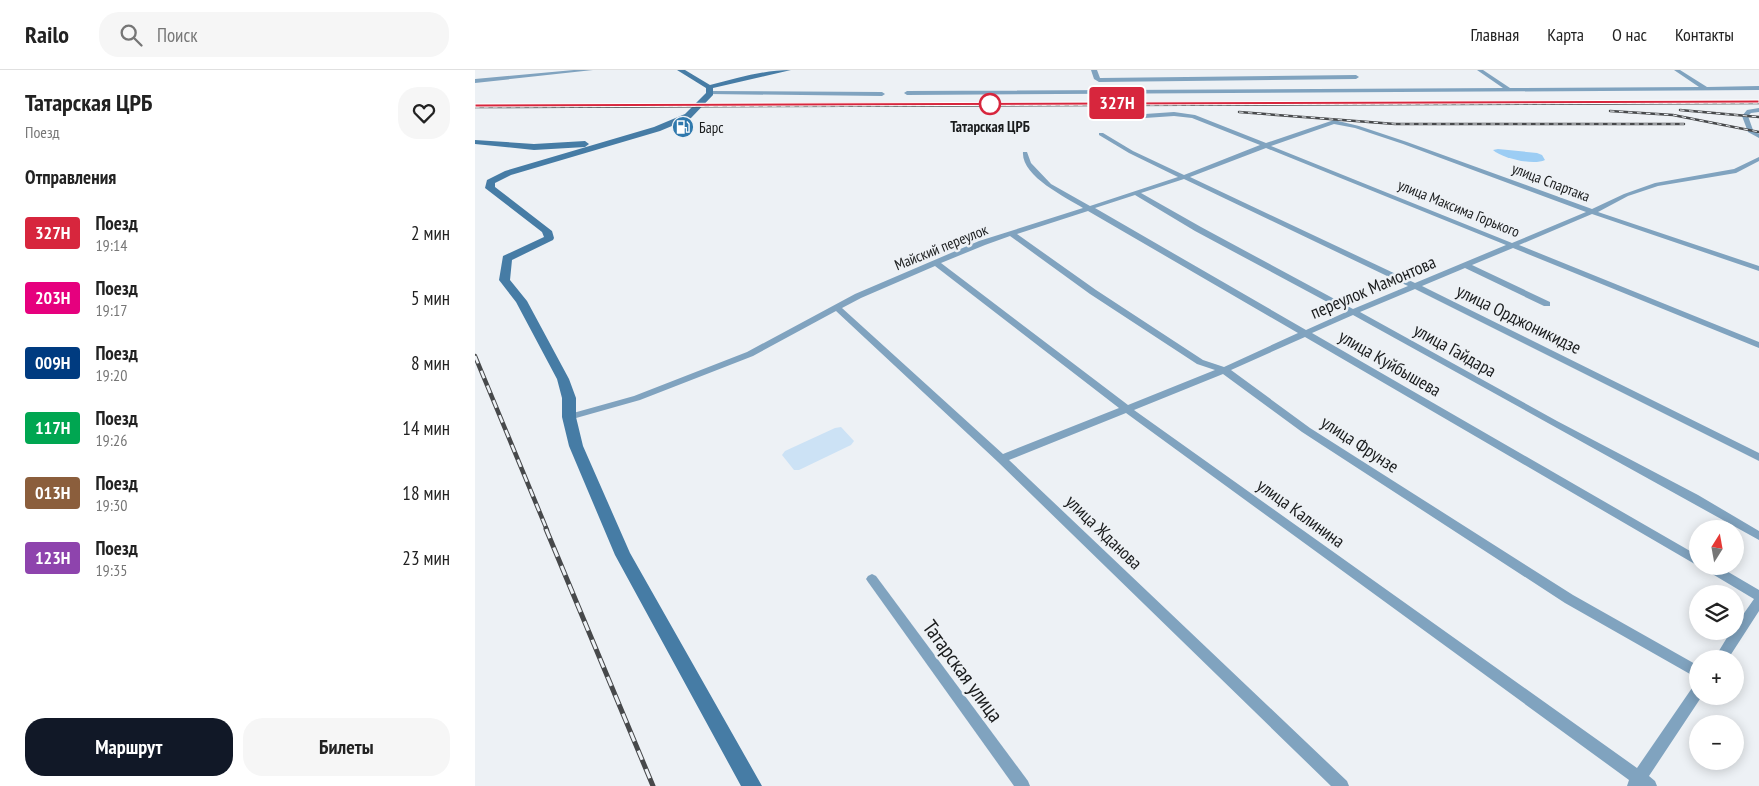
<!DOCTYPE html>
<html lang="ru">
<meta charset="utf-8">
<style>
:root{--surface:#fff;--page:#f6f6f6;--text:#222;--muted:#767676;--line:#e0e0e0;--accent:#111827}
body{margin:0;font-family:"PT Sans Narrow",sans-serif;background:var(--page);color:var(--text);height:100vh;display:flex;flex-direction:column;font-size:19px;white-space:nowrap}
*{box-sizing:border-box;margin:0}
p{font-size:16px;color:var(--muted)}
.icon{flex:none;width:28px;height:28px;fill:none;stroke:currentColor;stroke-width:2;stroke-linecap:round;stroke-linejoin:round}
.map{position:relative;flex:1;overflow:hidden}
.side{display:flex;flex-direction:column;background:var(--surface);width:475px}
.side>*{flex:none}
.badge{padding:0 10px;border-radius:4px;font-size:18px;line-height:32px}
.needle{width:32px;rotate:11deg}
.tools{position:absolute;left:1214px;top:450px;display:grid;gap:10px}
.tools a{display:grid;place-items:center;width:55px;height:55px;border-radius:50%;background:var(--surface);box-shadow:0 2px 12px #0003;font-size:25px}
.map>.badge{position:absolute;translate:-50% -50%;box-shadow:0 0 0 2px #fff}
h2{padding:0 25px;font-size:19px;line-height:45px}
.round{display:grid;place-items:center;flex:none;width:52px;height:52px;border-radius:20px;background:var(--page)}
.overview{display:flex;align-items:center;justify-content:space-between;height:85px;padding:0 25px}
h1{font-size:24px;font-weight:800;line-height:38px}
.button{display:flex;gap:10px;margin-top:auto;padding:10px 25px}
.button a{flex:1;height:58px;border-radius:20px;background:var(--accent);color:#fff;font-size:20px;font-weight:800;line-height:58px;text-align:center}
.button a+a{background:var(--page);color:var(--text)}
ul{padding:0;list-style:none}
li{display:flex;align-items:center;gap:15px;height:65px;padding:0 25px}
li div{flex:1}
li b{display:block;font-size:19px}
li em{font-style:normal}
li .badge{min-width:55px;font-weight:700;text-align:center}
header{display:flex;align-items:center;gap:30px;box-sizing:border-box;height:70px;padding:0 25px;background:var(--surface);border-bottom:1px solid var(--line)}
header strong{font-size:24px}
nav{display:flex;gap:28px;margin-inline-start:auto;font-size:18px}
.search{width:350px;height:45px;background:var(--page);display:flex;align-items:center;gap:12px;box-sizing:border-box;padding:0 18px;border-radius:20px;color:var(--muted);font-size:19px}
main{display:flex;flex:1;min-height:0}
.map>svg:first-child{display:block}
.green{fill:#cce2f5}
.water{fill:#9ccdf4}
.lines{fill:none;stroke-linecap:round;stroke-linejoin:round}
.street{fill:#80a3bf;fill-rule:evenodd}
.secondary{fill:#467ca5;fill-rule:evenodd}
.rail-far2-casing{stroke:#47494b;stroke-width:2.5}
.rail-far1-casing{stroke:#47494b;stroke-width:4.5}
.rail-casing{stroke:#47494b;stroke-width:5}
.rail-far2{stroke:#edf1f5;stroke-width:1;stroke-dasharray:4.5;stroke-linecap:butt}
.rail-far1{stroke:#edf1f5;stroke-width:2.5;stroke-dasharray:8;stroke-linecap:butt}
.rail{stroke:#edf1f5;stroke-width:3;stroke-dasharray:10;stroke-linecap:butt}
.line{fill:#d7263d;stroke:#fff}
.stop-dot{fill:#fff;stroke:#d7263d;stroke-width:2.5}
.labels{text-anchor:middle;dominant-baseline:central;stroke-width:5;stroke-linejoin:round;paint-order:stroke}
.far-stop-label{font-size:15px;font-weight:bold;fill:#1a1c1d;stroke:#edf1f5}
.far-poi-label{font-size:15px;fill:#1a1c1d;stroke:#edf1f5;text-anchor:start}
.far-street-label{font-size:15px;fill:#1a1c1d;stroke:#edf1f5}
.street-label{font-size:18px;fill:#1a1c1d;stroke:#edf1f5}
.near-street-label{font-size:21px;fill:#1a1c1d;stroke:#edf1f5}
</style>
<header>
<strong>Railo</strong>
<div class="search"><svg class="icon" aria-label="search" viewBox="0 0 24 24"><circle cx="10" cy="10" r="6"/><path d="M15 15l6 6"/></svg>Поиск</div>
<nav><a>Главная</a><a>Карта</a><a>О нас</a><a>Контакты</a></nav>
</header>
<main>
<section class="side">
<div class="overview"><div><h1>Татарская ЦРБ</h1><p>Поезд</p></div><a class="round"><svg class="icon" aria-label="heart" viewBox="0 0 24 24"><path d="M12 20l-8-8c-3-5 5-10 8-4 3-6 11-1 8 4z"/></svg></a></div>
<h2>Отправления</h2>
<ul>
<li><span class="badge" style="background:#d7263d;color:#fff">327Н</span><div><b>Поезд</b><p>19:14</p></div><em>2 мин</em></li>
<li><span class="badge" style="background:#e6007e;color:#fff">203Н</span><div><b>Поезд</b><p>19:17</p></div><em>5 мин</em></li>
<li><span class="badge" style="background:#003b80;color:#fff">009Н</span><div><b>Поезд</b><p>19:20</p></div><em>8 мин</em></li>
<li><span class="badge" style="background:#00a651;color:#fff">117Н</span><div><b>Поезд</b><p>19:26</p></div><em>14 мин</em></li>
<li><span class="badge" style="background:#8b5e3c;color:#fff">013Н</span><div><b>Поезд</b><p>19:30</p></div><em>18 мин</em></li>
<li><span class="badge" style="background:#8e44ad;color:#fff">123Н</span><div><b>Поезд</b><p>19:35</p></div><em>23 мин</em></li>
</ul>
<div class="button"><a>Маршрут</a><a>Билеты</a></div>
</section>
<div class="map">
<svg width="1284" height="716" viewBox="0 0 1284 716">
<rect width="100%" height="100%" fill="#edf1f5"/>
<!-- green -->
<path class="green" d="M 366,357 L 379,371 L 376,375 L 324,400 L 319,400 L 307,385 L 310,381 L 360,358 Z"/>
<!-- water -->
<path class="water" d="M 1023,79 L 1062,83 L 1067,85 L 1070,90 C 1058,96 1027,88 1018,80 Z"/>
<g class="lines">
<!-- street -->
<g class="street">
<path d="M 99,0 L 118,0 L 0,13 L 0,9 Z"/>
<path d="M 616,0 L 622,0 L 625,8 L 881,5 L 884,7 L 881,9 L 624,12 L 619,9 Z"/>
<path d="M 1002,0 L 1008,0 L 1035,18 L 1224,17 L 1199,0 L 1205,0 L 1232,17 L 1284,16 L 1284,20 L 432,25 L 429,23 L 432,21 L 1028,18 Z"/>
<path d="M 235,21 L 407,22 L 410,24 L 407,26 L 233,24 L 233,22 Z"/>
<path d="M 1284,38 L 1284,42 L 1276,43 L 1273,46 L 1278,60 L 1284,64 L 1284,68 L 1273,62 L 1267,46 L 1272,40 Z"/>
<path d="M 699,42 L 720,45 L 791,73 L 859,50 L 884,56 L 932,72 L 1117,139 L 1149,124 L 1180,113 L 1259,99 L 1284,87 L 1284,91 L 1261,103 L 1183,116 L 1153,126 L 1123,142 L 1284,196 L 1284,201 L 1117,144 L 1044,175 L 1284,272 L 1284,278 L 1038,178 L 997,195 L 1075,232 L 1075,236 L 1069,236 L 990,198 L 947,216 L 1284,383 L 1284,391 L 940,219 L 885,242 L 1082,351 L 1223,425 L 1284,461 L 1284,470 L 878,245 L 837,263 L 1222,485 L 1222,495 L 1218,493 L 830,267 L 756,300 L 835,358 L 1098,525 L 1222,595 L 1222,608 L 1090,533 L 827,362 L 748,304 L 659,340 L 1162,698 L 1217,618 L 1222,616 L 1222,626 L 1227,626 L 1174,706 L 1180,711 L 1182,716 L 1152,716 L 1154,710 L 651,343 L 534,390 L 872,711 L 874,716 L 856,716 L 523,392 L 361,241 L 278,286 L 165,330 L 94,350 L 89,347 L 91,345 L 159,326 L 272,282 L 380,224 L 504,171 L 608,138 C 590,127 546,106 548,82 L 552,82 L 556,93 L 576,114 L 615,136 L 703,107 L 654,83 L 624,65 L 624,63 L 628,63 L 658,81 L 709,105 L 785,75 L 717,48 L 699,46 L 670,48 L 667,46 L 670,44 ZM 859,54 L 880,58 L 928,74 L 1111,142 L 1037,173 L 796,76 ZM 791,78 L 1031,175 L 940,213 L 715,107 ZM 709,109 L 933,216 L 878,239 L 726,157 L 666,123 ZM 660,125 L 720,161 L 871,242 L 831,260 L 620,138 ZM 613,141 L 823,263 L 749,297 L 728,290 L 621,220 L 542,164 ZM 535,166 L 615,224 L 722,294 L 740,300 L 653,335 L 466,193 L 510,175 ZM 460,196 L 644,338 L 528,384 L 367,238 L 386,228 Z"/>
<path d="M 1227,496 L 1243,496 L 1284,520 L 1284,541 L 1253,589 L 1239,589 L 1256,561 L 1260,561 L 1260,556 L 1279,529 L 1229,499 Z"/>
<path d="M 397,504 L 401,506 L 553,711 L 555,716 L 539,716 L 393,512 L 391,509 L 393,506 Z"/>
</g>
<!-- secondary -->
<g class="secondary">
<path d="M 202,0 L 210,0 L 235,15 C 262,8 289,0 316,0 L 238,18 L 238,25 L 216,48 L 185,61 L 36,105 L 20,113 L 20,117 L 77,161 L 79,168 L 78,170 L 37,190 L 35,210 L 52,231 L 94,309 L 101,328 L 101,347 L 108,376 L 155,483 L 287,716 L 266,716 L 140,485 L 94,376 L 87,347 L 87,328 L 82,309 L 41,232 L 24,210 L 28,186 L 69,167 L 67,162 L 10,118 L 12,110 L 30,101 L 179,57 L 210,44 L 231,23 L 231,18 Z"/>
<path d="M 0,70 L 59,74 L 110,71 L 114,74 L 110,77 L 59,80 L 0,74 Z"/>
</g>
<!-- rail-far2 casing -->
<g class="rail-far2-casing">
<g id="rail-far2">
<path d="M 0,37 L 1284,33"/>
<path d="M 1205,40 L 1284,47"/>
<path d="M 1135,41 L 1198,45 L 1284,62"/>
<path d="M 764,42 L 920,54 L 1209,54"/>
</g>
</g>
<!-- rail-far1 casing -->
<g class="rail-far1-casing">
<path id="rail-far1" d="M 0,286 L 72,460"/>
</g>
<!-- rail casing -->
<g class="rail-casing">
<path id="rail" d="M 71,459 L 178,716"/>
</g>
<!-- rail-far2 -->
<use href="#rail-far2" class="rail-far2"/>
<!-- rail-far1 -->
<use href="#rail-far1" class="rail-far1"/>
<!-- rail -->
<use href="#rail" class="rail"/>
</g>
<!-- line -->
<path class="line" d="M 1284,30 L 1284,33 L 0,37 L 0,34 Z"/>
<!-- icons -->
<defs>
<g id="fuel-disc" transform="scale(1.125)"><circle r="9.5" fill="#3079ad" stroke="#edf1f5"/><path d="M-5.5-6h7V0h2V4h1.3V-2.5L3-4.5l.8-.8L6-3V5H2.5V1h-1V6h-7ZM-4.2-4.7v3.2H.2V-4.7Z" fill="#fff"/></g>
</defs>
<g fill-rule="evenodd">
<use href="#fuel-disc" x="208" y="57"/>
</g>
<!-- markers -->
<circle class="stop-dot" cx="515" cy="34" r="10"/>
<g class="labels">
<!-- far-stop labels -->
<g class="far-stop-label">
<text x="515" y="56">Татарская ЦРБ</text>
</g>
<!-- far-poi labels -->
<g class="far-poi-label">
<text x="224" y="57">Барс</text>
</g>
<!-- far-street labels -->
<g class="far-street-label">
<text transform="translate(1076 112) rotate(21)">улица Спартака</text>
<text transform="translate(984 138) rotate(22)">улица Максима Горького</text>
<text transform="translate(466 177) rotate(-22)">Майский переулок</text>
</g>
<!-- street labels -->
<g class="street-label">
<text transform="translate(898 217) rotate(-23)">переулок Мамонтова</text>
<text transform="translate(1044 249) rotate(26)">улица Орджоникидзе</text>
<text transform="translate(980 280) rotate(29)">улица Гайдара</text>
<text transform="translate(915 293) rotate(30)">улица Куйбышева</text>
<text transform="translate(885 374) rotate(33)">улица Фрунзе</text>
<text transform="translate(826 443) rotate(36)">улица Калинина</text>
<text transform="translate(629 462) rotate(44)">улица Жданова</text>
</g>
<!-- near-street labels -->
<g class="near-street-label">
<text transform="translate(488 601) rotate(54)">Татарская улица</text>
</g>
</g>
</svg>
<div class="tools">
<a><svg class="needle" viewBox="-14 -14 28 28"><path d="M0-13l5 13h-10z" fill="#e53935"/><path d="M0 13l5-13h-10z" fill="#767676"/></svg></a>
<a><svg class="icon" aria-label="layers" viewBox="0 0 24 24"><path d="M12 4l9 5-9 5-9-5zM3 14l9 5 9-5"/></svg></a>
<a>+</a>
<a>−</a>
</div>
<b class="badge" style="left:642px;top:33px;background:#d7263d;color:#fff">327Н</b>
</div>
</main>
